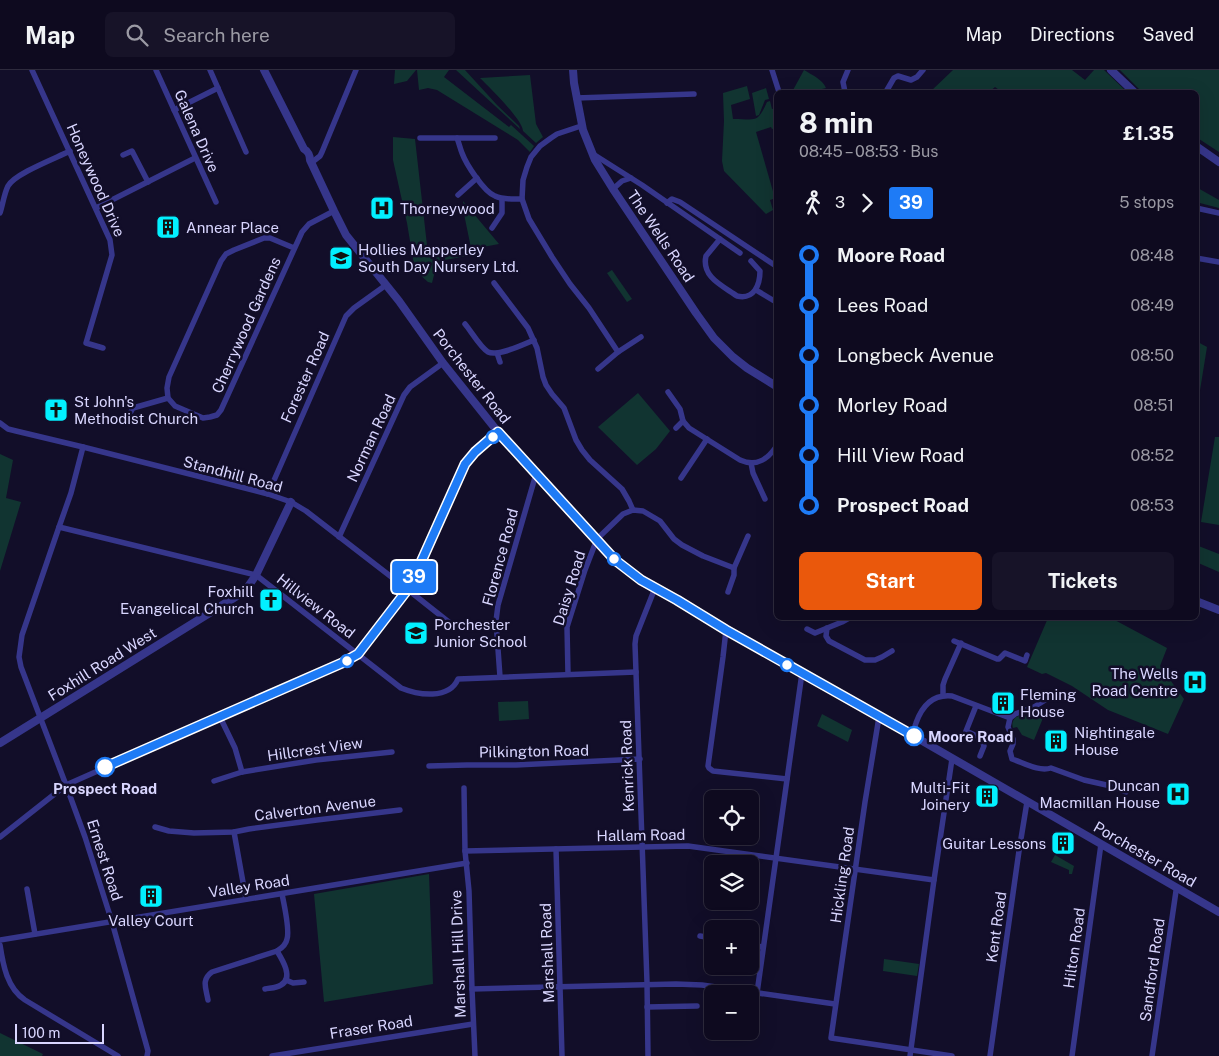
<!DOCTYPE html>
<meta charset="utf-8">
<style>
:root{--surface:#0e0a1f;--page:#171328;--text:#f1f3f6;--muted:#9b9aa4;--line:#2e2b3d;--accent:#ea580c}
body{margin:0;font-family:"Public Sans",sans-serif;background:var(--page);color:var(--text);height:100vh;display:flex;flex-direction:column;font-size:19px;white-space:nowrap}
*{box-sizing:border-box;margin:0}
p{font-size:16px;color:var(--muted)}
.icon{flex:none;width:28px;height:28px;fill:none;stroke:currentColor;stroke-width:2;stroke-linecap:round;stroke-linejoin:round}
.map{position:relative;flex:1;overflow:hidden}
.details{position:absolute;left:774px;top:20px;width:425px;height:530px;display:flex;flex-direction:column;background:var(--surface);border-radius:8px;box-shadow:0 5px 20px #0002,0 0 0 1px var(--line)}
.details>*{flex:none}
.badge{padding:0 10px;border-radius:4px;font-size:18px;line-height:32px}
.fabs{position:absolute;left:704px;top:720px;display:grid;gap:10px}
.fabs a{display:grid;place-items:center;width:55px;height:55px;border-radius:8px;background:var(--surface);box-shadow:0 5px 20px #0002,0 0 0 1px var(--line);font-size:25px}
.scale{position:absolute;left:15px;bottom:12px;width:89px;box-sizing:border-box;padding-left:5px;border:2px solid #d9d6ff;border-top:0;font-size:14px;line-height:18px;white-space:nowrap;color:#d9d6ff;-webkit-text-stroke:4px #120e29;paint-order:stroke}
.map>.badge{position:absolute;translate:-50% -50%;box-shadow:0 0 0 2px #fff}
.legs{display:flex;align-items:center;gap:8px;height:55px;padding:0 25px;font-size:16px}
.legs p{margin-inline-start:auto}
.head{display:flex;align-items:center;justify-content:space-between;height:85px;padding:0 25px}
h1{font-size:28px;font-weight:700;line-height:38px}
.action{display:flex;gap:10px;margin-top:auto;padding:10px 25px}
.action a{flex:1;height:58px;border-radius:8px;background:var(--accent);color:#fff;font-size:20px;font-weight:700;line-height:58px;text-align:center}
.action a+a{background:var(--page);color:var(--text)}
ul{padding:0 25px;list-style:none}
li{display:flex;align-items:center;gap:18px;height:50px;font-size:19px}
li i{display:grid;place-items:center;width:8px;height:100%;margin:0 6px;background:currentColor}
li i::after{content:'';width:12px;height:12px;margin:-6px;border:4px solid;border-radius:50%;background:var(--surface)}
li p{margin-inline-start:auto}
li:first-child i{background:linear-gradient(#0000 50%,currentColor 0)}
li:last-child i{background:linear-gradient(currentColor 50%,#0000 0)}
header{display:flex;align-items:center;gap:30px;box-sizing:border-box;height:70px;padding:0 25px;background:var(--surface);border-bottom:1px solid var(--line)}
header strong{font-size:24px}
nav{display:flex;gap:28px;margin-inline-start:auto;font-size:18px}
.search{width:350px;height:45px;background:var(--page);display:flex;align-items:center;gap:12px;box-sizing:border-box;padding:0 18px;border-radius:8px;color:var(--muted);font-size:19px}
.map>svg:first-child{display:block}
.green{fill:#113431}
.lines{fill:none;stroke-linecap:round;stroke-linejoin:round}
.minor{stroke:#36368b;stroke-width:5.5}
.tertiary{stroke:#36368b;stroke-width:8}
.line-1-casing{stroke:#fff;stroke-width:11}
.line-1{stroke:#1e7bf6;stroke-width:8}
.stop-1-dot{fill:#fff;stroke:#1e7bf6;stroke-width:2.5}
.labels{text-anchor:middle;dominant-baseline:central;stroke-width:5;stroke-linejoin:round;paint-order:stroke}
.street-label{font-size:15px;fill:#d9d6ff;stroke:#120e29}
.poi-label{font-size:15px;fill:#d9d6ff;stroke:#120e29;text-anchor:start}
.stop-label{font-size:15px;font-weight:bold;fill:#d9d6ff;stroke:#120e29;text-anchor:start}
</style>
<header>
<strong>Map</strong>
<div class="search"><svg class="icon" aria-label="search" viewBox="0 0 24 24"><circle cx="10" cy="10" r="6"/><path d="M15 15l6 6"/></svg>Search here</div>
<nav><a>Map</a><a>Directions</a><a>Saved</a></nav>
</header>
<div class="map">
<svg width="1219" height="986" viewBox="0 0 1219 986">
<rect width="100%" height="100%" fill="#120e29"/>
<!-- green -->
<g class="green">
<path d="M 395,0 L 416,0 L 407,11 L 394,14 Z"/>
<path d="M 417,0 L 449,0 L 444,7 L 509,57 L 511,55 L 534,76 L 530,82 L 518,70 L 437,20 L 428,18 L 419,20 Z"/>
<path d="M 456,0 L 465,0 L 497,35 L 519,56 L 520,59 Z"/>
<path d="M 804,0 C 812,5 822,9 826,18 L 810,22 L 792,22 Z"/>
<path d="M 953,0 L 1072,0 L 1085,10 L 1094,0 L 1104,0 L 1127,22 L 1002,22 L 995,17 L 989,22 L 930,22 Z"/>
<path d="M 1120,0 L 1219,0 L 1219,82 L 1196,67 L 1196,22 L 1142,22 Z"/>
<path d="M 530,5 L 536,54 L 543,67 L 536,73 L 523,61 C 522,49 490,18 480,8 Z"/>
<path d="M 747,16 L 750,29 L 731,35 L 733,49 C 756,49 757,54 767,32 L 770,31 L 772,39 L 776,38 L 776,58 L 772,59 L 771,57 L 756,62 L 774,125 L 773,129 L 770,130 L 773,140 L 766,144 L 724,101 L 722,91 L 724,51 L 723,23 Z"/>
<path d="M 766,18 L 769,29 L 765,30 L 759,45 L 756,46 L 752,23 Z"/>
<path d="M 393,67 L 415,69 L 428,184 L 471,178 L 464,144 L 463,131 L 499,174 L 472,179 L 467,186 L 439,191 L 435,201 L 432,213 L 428,212 L 418,203 L 414,195 L 407,153 L 393,90 Z"/>
<path d="M 1196,117 L 1219,130 L 1219,138 L 1196,132 Z"/>
<path d="M 612,200 L 632,229 L 627,232 L 607,203 Z"/>
<path d="M 1196,271 L 1207,277 L 1196,345 Z"/>
<path d="M 638,323 L 670,361 L 656,379 L 637,395 L 598,357 Z"/>
<path d="M 1215,367 L 1219,367 L 1219,455 L 1201,452 Z"/>
<path d="M 0,384 L 13,390 L 6,428 L 21,432 L 0,501 Z"/>
<path d="M 1196,475 L 1219,484 L 1219,502 L 1196,492 Z"/>
<path d="M 1048,548 L 1111,548 L 1167,578 L 1160,596 L 1184,629 L 1168,664 L 1108,640 L 1072,616 L 1046,603 L 1042,604 L 1027,597 Z"/>
<path d="M 528,631 L 529,649 L 499,651 L 498,632 Z"/>
<path d="M 822,644 L 852,660 L 848,672 L 817,656 Z"/>
<path d="M 1031,645 L 1034,645 L 1036,649 L 1041,646 L 1043,648 L 1034,670 L 1022,665 L 1017,657 L 1013,658 C 1011,653 1014,647 1019,646 L 1020,648 Z"/>
<path d="M 1055,785 L 1074,796 L 1072,804 L 1069,804 L 1069,800 L 1051,792 Z"/>
<path d="M 429,804 L 433,914 L 324,932 L 314,824 Z"/>
<path d="M 884,889 L 919,894 L 917,906 L 883,901 Z"/>
<path d="M 0,963 L 43,984 L 42,986 L 0,986 Z"/>
</g>
<g class="lines">
<!-- minor -->
<g class="minor">
<path d="M 32,0 L 110,170 L 112,185 L 86,273 L 103,278"/>
<path d="M 156,0 L 216,132"/>
<path d="M 210,0 L 246,82"/>
<path d="M 772,0 L 779,22"/>
<path d="M 887,20 L 894,8 L 898,6 L 911,10 L 917,7 L 923,0"/>
<path d="M 845,22 L 843,12 L 848,0"/>
<path d="M 576,28 L 694,24"/>
<path d="M 174,40 L 218,18"/>
<path d="M 581,56 L 557,64 L 551,68 L 540,76 L 531,87 L 527,97 L 523,110 L 522,129 L 529,149 L 552,187 L 570,214 L 589,238 L 618,282"/>
<path d="M 420,68 L 495,68"/>
<path d="M 457,68 C 459,73 460,78 462,83 C 466,94 484,122 495,126 C 503,130 512,129 522,129"/>
<path d="M 593,84 L 642,115 L 740,183"/>
<path d="M 123,85 L 132,81 L 148,112"/>
<path d="M 311,93 L 320,86 L 322,82 L 356,0"/>
<path d="M 613,119 L 622,111 L 631,108"/>
<path d="M 458,125 L 477,108"/>
<path d="M 667,133 L 672,129 L 680,132 L 776,196"/>
<path d="M 96,138 L 195,88"/>
<path d="M 1196,138 L 1219,143"/>
<path d="M 0,143 C 3,134 4,124 8,116 C 14,104 56,88 70,81"/>
<path d="M 492,158 L 502,143 L 502,129"/>
<path d="M 720,169 L 706,186 C 701,207 723,216 737,226 C 754,230 760,215 760,201 L 751,191"/>
<path d="M 294,178 L 270,168 L 264,168 L 234,180 L 226,184 L 221,191 L 169,307 L 167,318 L 168,328 L 175,336 L 203,348 L 210,347 L 217,345 L 221,340 L 302,162 L 309,154 L 334,141"/>
<path d="M 1196,188 L 1219,192"/>
<path d="M 494,213 L 528,258 L 537,278 L 543,307 L 546,315 L 552,324 L 564,338 L 576,370 L 582,380 L 590,390 L 622,419 L 629,431 L 633,440"/>
<path d="M 756,220 L 776,232"/>
<path d="M 465,254 C 471,261 480,277 488,282 C 498,287 524,274 534,270"/>
<path d="M 497,283 L 500,292"/>
<path d="M 598,299 L 618,282 L 641,267"/>
<path d="M 668,322 L 680,339 L 683,351 L 689,358 L 740,390 C 756,397 767,390 776,377"/>
<path d="M 128,347 L 133,338 L 168,328"/>
<path d="M 0,353 L 8,359 L 16,361 L 83,377 L 268,424 L 291,432 L 306,441 L 407,519 L 455,557"/>
<path d="M 676,358 L 683,351"/>
<path d="M 83,377 L 71,423 L 59,457 L 22,565 L 19,587 L 21,597 L 66,715 L 85,767 L 112,852 L 148,981 L 147,986"/>
<path d="M 751,393 L 753,403 L 765,429"/>
<path d="M 681,408 L 707,369"/>
<path d="M 268,424 L 346,246 L 354,238 L 386,215"/>
<path d="M 59,457 L 256,505 L 401,618 C 418,625 449,630 458,609 L 636,602"/>
<path d="M 339,467 L 404,325 L 410,317 L 443,293"/>
<path d="M 728,522 L 734,505 L 734,498"/>
<path d="M 827,558 L 826,566 L 829,571 L 865,590 L 875,590 L 882,587 L 892,581"/>
<path d="M 807,559 L 815,563 L 842,552 L 849,548"/>
<path d="M 726,560 L 723,587 L 708,696 L 709,698 L 713,701 L 787,709"/>
<path d="M 954,571 L 997,589 L 999,589 L 1005,583 L 1025,591 L 1027,585"/>
<path d="M 568,604 L 567,557 L 585,500 L 597,469 L 623,444 L 633,440 L 643,441 L 660,451 L 674,469 L 682,475 L 703,486 L 734,498 L 748,466"/>
<path d="M 500,607 L 496,551 L 498,535 L 536,404"/>
<path d="M 943,625 L 943,615 L 945,609 L 961,573"/>
<path d="M 1050,627 L 1034,637 L 1015,644 L 1010,648 L 1008,657 L 1013,669 L 1013,674 L 1010,681 L 1012,689 C 1024,693 1039,702 1051,698 L 1084,710 L 1111,716 L 1126,722"/>
<path d="M 976,636 L 966,661 L 981,668 L 984,676 L 980,686"/>
<path d="M 220,647 L 235,678 L 242,702"/>
<path d="M 879,647 L 865,732 L 831,968 L 952,986"/>
<path d="M 912,665 C 915,661 914,658 916,653 C 922,636 933,624 952,626 L 1010,648"/>
<path d="M 429,696 L 467,695 L 516,695 L 640,689"/>
<path d="M 214,711 L 242,702 L 316,690 L 392,682"/>
<path d="M 464,718 L 465,781 L 469,821 L 472,919 L 475,986"/>
<path d="M 155,757 L 169,761 L 194,763 L 234,762 L 249,759 L 317,750 L 400,740"/>
<path d="M 234,762 L 246,829"/>
<path d="M 0,767 L 66,715 L 342,593 L 358,584 L 407,519 L 413,510 L 465,394 L 475,382 L 498,362"/>
<path d="M 556,779 L 562,986"/>
<path d="M 465,781 L 688,776 L 934,810"/>
<path d="M 27,819 L 35,864"/>
<path d="M 700,866 L 712,868"/>
<path d="M 0,870 L 467,793"/>
<path d="M 0,875 C 3,895 7,918 25,930 L 118,986"/>
<path d="M 750,875 L 763,877"/>
<path d="M 286,910 L 293,913 L 304,912"/>
<path d="M 265,919 C 270,918 277,918 281,915 C 294,908 282,889 277,881"/>
<path d="M 472,919 L 676,914 L 702,915 L 835,934"/>
<path d="M 757,923 L 802,603"/>
<path d="M 208,930 C 206,918 201,910 212,902 L 277,881 C 282,878 286,875 287,869 C 290,860 284,834 282,824"/>
<path d="M 647,937 L 697,936"/>
<path d="M 272,986 L 473,954"/>
<path d="M 648,986 L 647,912 L 635,574 L 636,566 L 655,518"/>
<path d="M 910,986 L 934,810 L 952,689"/>
<path d="M 990,986 L 1019,781 L 1027,732"/>
<path d="M 1072,986 L 1101,774"/>
<path d="M 1152,986 L 1176,821 L 1178,819"/>
</g>
<!-- tertiary -->
<g class="tertiary">
<path d="M 264,0 L 304,79 C 308,81 310,86 310,90 L 334,141 L 346,165 L 399,231 L 443,293 L 498,362 L 615,490 L 627,500 L 641,510 L 664,523 L 726,560 L 802,603 L 842,626 L 912,665 L 1219,842"/>
<path d="M 573,0 L 574,13 L 583,60 L 595,90 L 613,119 L 696,243 L 714,268 L 733,287 L 747,298 L 776,316"/>
<path d="M 1111,0 L 1134,22"/>
<path d="M 1196,76 L 1219,92"/>
<path d="M 1196,531 L 1219,540"/>
<path d="M 0,673 L 245,521 L 256,505 L 291,432"/>
</g>
</g>
<g class="lines">
<!-- line-1 casing -->
<g class="line-1-casing">
<path id="line-1" d="M 105,697 L 342,593 L 358,584 L 408,519 L 413,510 L 465,394 L 475,382 L 498,362 L 615,490 L 641,510 L 677,530 L 726,560 L 914,666"/>
</g>
<!-- line-1 -->
<use href="#line-1" class="line-1"/>
</g>
<!-- icons -->
<defs>
<g id="hospital-square" transform="scale(1.25)"><rect x="-9" y="-9" width="18" height="18" rx="4" fill="#02f0ff" stroke="#120e29"/><path d="M-5-5h3v3.5h4V-5h3V5h-3V1.5h-4V5h-3Z" fill="#111"/></g>
<g id="building-square" transform="scale(1.25)"><rect x="-9" y="-9" width="18" height="18" rx="4" fill="#02f0ff" stroke="#120e29"/><path d="M-4-6H4V6H1V3H-1V6H-4ZM-2.5-4.3h1.7v1.8h-1.7ZM.8-4.3h1.7v1.8H.8ZM-2.5-1h1.7V.8h-1.7ZM.8-1h1.7V.8H.8Z" fill="#111"/></g>
<g id="school-square" transform="scale(1.25)"><rect x="-9" y="-9" width="18" height="18" rx="4" fill="#02f0ff" stroke="#120e29"/><path d="M0-5L7-2L0 1L-7-2ZM-4 1L0 2.5L4 1V4Q0 6-4 4Z" fill="#111"/></g>
<g id="church-square" transform="scale(1.25)"><rect x="-9" y="-9" width="18" height="18" rx="4" fill="#02f0ff" stroke="#120e29"/><path d="M-1.2-6h2.4v3.5h3.3v2.4h-3.3V6h-2.4V-.1h-3.3v-2.4h3.3Z" fill="#111"/></g>
</defs>
<g fill-rule="evenodd">
<use href="#hospital-square" x="382" y="138"/>
<use href="#building-square" x="168" y="157"/>
<use href="#school-square" x="341" y="188"/>
<use href="#church-square" x="56" y="340"/>
<use href="#church-square" x="271" y="530"/>
<use href="#school-square" x="416" y="563"/>
<use href="#hospital-square" x="1195" y="612"/>
<use href="#building-square" x="1003" y="633"/>
<use href="#building-square" x="1056" y="671"/>
<use href="#hospital-square" x="1178" y="724"/>
<use href="#building-square" x="987" y="726"/>
<use href="#building-square" x="1063" y="773"/>
<use href="#building-square" x="151" y="826"/>
</g>
<!-- markers -->
<g class="stop-1-dot">
<circle cx="493" cy="367" r="6"/>
<circle cx="614" cy="489" r="6"/>
<circle cx="347" cy="591" r="6"/>
<circle cx="787" cy="595" r="6"/>
<circle cx="914" cy="666" r="9"/>
<circle cx="105" cy="697" r="9"/>
</g>
<g class="labels">
<!-- street labels -->
<g class="street-label">
<text transform="translate(197 61) rotate(66)">Galena Drive</text>
<text transform="translate(96 110) rotate(66)">Honeywood Drive</text>
<text transform="translate(661 166) rotate(56)">The Wells Road</text>
<text transform="translate(246 255) rotate(-66)">Cherrywood Gardens</text>
<text transform="translate(472 306) rotate(52)">Porchester Road</text>
<text transform="translate(305 307) rotate(-66)">Forester Road</text>
<text transform="translate(371 368) rotate(-65)">Norman Road</text>
<text transform="translate(233 404) rotate(15)">Standhill Road</text>
<text transform="translate(500 487) rotate(-75)">Florence Road</text>
<text transform="translate(569 518) rotate(-73)">Daisy Road</text>
<text transform="translate(316 536) rotate(38)">Hillview Road</text>
<text transform="translate(102 594) rotate(-32)">Foxhill Road West</text>
<text transform="translate(315 679) rotate(-8)">Hillcrest View</text>
<text transform="translate(534 681) rotate(-1)">Pilkington Road</text>
<text transform="translate(627 696) rotate(-92)">Kenrick Road</text>
<text transform="translate(315 738) rotate(-7)">Calverton Avenue</text>
<text transform="translate(641 765) rotate(-1)">Hallam Road</text>
<text transform="translate(1145 784) rotate(30)">Porchester Road</text>
<text transform="translate(105 790) rotate(72)">Ernest Road</text>
<text transform="translate(842 805) rotate(-82)">Hickling Road</text>
<text transform="translate(249 816) rotate(-9)">Valley Road</text>
<text transform="translate(996 857) rotate(-82)">Kent Road</text>
<text transform="translate(1074 878) rotate(-82)">Hilton Road</text>
<text transform="translate(547 883) rotate(-92)">Marshall Road</text>
<text transform="translate(458 884) rotate(-92)">Marshall Hill Drive</text>
<text transform="translate(1152 900) rotate(-82)">Sandford Road</text>
<text transform="translate(371 957) rotate(-9)">Fraser Road</text>
</g>
<!-- poi labels -->
<g class="poi-label">
<text x="400" y="138">Thorneywood</text>
<text x="186" y="157">Annear Place</text>
<text x="358" y="179">Hollies Mapperley<tspan x="358" dy="17">South Day Nursery Ltd.</tspan></text>
<text x="74" y="331">St John's<tspan x="74" dy="17">Methodist Church</tspan></text>
<text x="254" y="521" text-anchor="end">Foxhill<tspan x="254" dy="17">Evangelical Church</tspan></text>
<text x="434" y="554">Porchester<tspan x="434" dy="17">Junior School</tspan></text>
<text x="1178" y="603" text-anchor="end">The Wells<tspan x="1178" dy="17">Road Centre</tspan></text>
<text x="1020" y="624">Fleming<tspan x="1020" dy="17">House</tspan></text>
<text x="1074" y="662">Nightingale<tspan x="1074" dy="17">House</tspan></text>
<text x="1160" y="715" text-anchor="end">Duncan<tspan x="1160" dy="17">Macmillan House</tspan></text>
<text x="970" y="717" text-anchor="end">Multi-Fit<tspan x="970" dy="17">Joinery</tspan></text>
<text x="1046" y="773" text-anchor="end">Guitar Lessons</text>
<text x="151" y="850" text-anchor="middle">Valley Court</text>
</g>
<!-- stop labels -->
<g class="stop-label">
<text x="928" y="666">Moore Road</text>
<text x="105" y="718" text-anchor="middle">Prospect Road</text>
</g>
</g>
</svg>
<div class="fabs">
<a><svg class="icon" aria-label="locate" viewBox="0 0 24 24"><circle cx="12" cy="12" r="6"/><path d="M12 2v4M12 18v4M2 12h4M18 12h4"/></svg></a>
<a><svg class="icon" aria-label="layers" viewBox="0 0 24 24"><path d="M12 4l9 5-9 5-9-5zM3 14l9 5 9-5"/></svg></a>
<a>+</a>
<a>−</a>
</div>
<div class="scale">100 m</div>
<b class="badge" style="left:414px;top:507px;background:#1e7bf6;color:#fff">39</b>
<section class="details">
<div class="head"><div><h1>8 min</h1><p>08:45 – 08:53 · Bus</p></div><b>£1.35</b></div>
<div class="legs"><svg class="icon" aria-label="walk" viewBox="0 0 24 24"><circle cx="13" cy="4" r="2"/><path d="M13 8l-2 6 4 7M11 14l-3 7M7 12l3-4h3l4 4"/></svg>3<svg class="icon" aria-label="forward" viewBox="0 0 24 24"><path d="M9 5l7 7-7 7"/></svg><b class="badge" style="background:#1e7bf6;color:#fff">39</b><p>5 stops</p></div>
<ul>
<li><i style="color:#1e7bf6"></i><b>Moore Road</b><p>08:48</p></li>
<li><i style="color:#1e7bf6"></i><span>Lees Road</span><p>08:49</p></li>
<li><i style="color:#1e7bf6"></i><span>Longbeck Avenue</span><p>08:50</p></li>
<li><i style="color:#1e7bf6"></i><span>Morley Road</span><p>08:51</p></li>
<li><i style="color:#1e7bf6"></i><span>Hill View Road</span><p>08:52</p></li>
<li><i style="color:#1e7bf6"></i><b>Prospect Road</b><p>08:53</p></li>
</ul>
<div class="action"><a>Start</a><a>Tickets</a></div>
</section>
</div>
